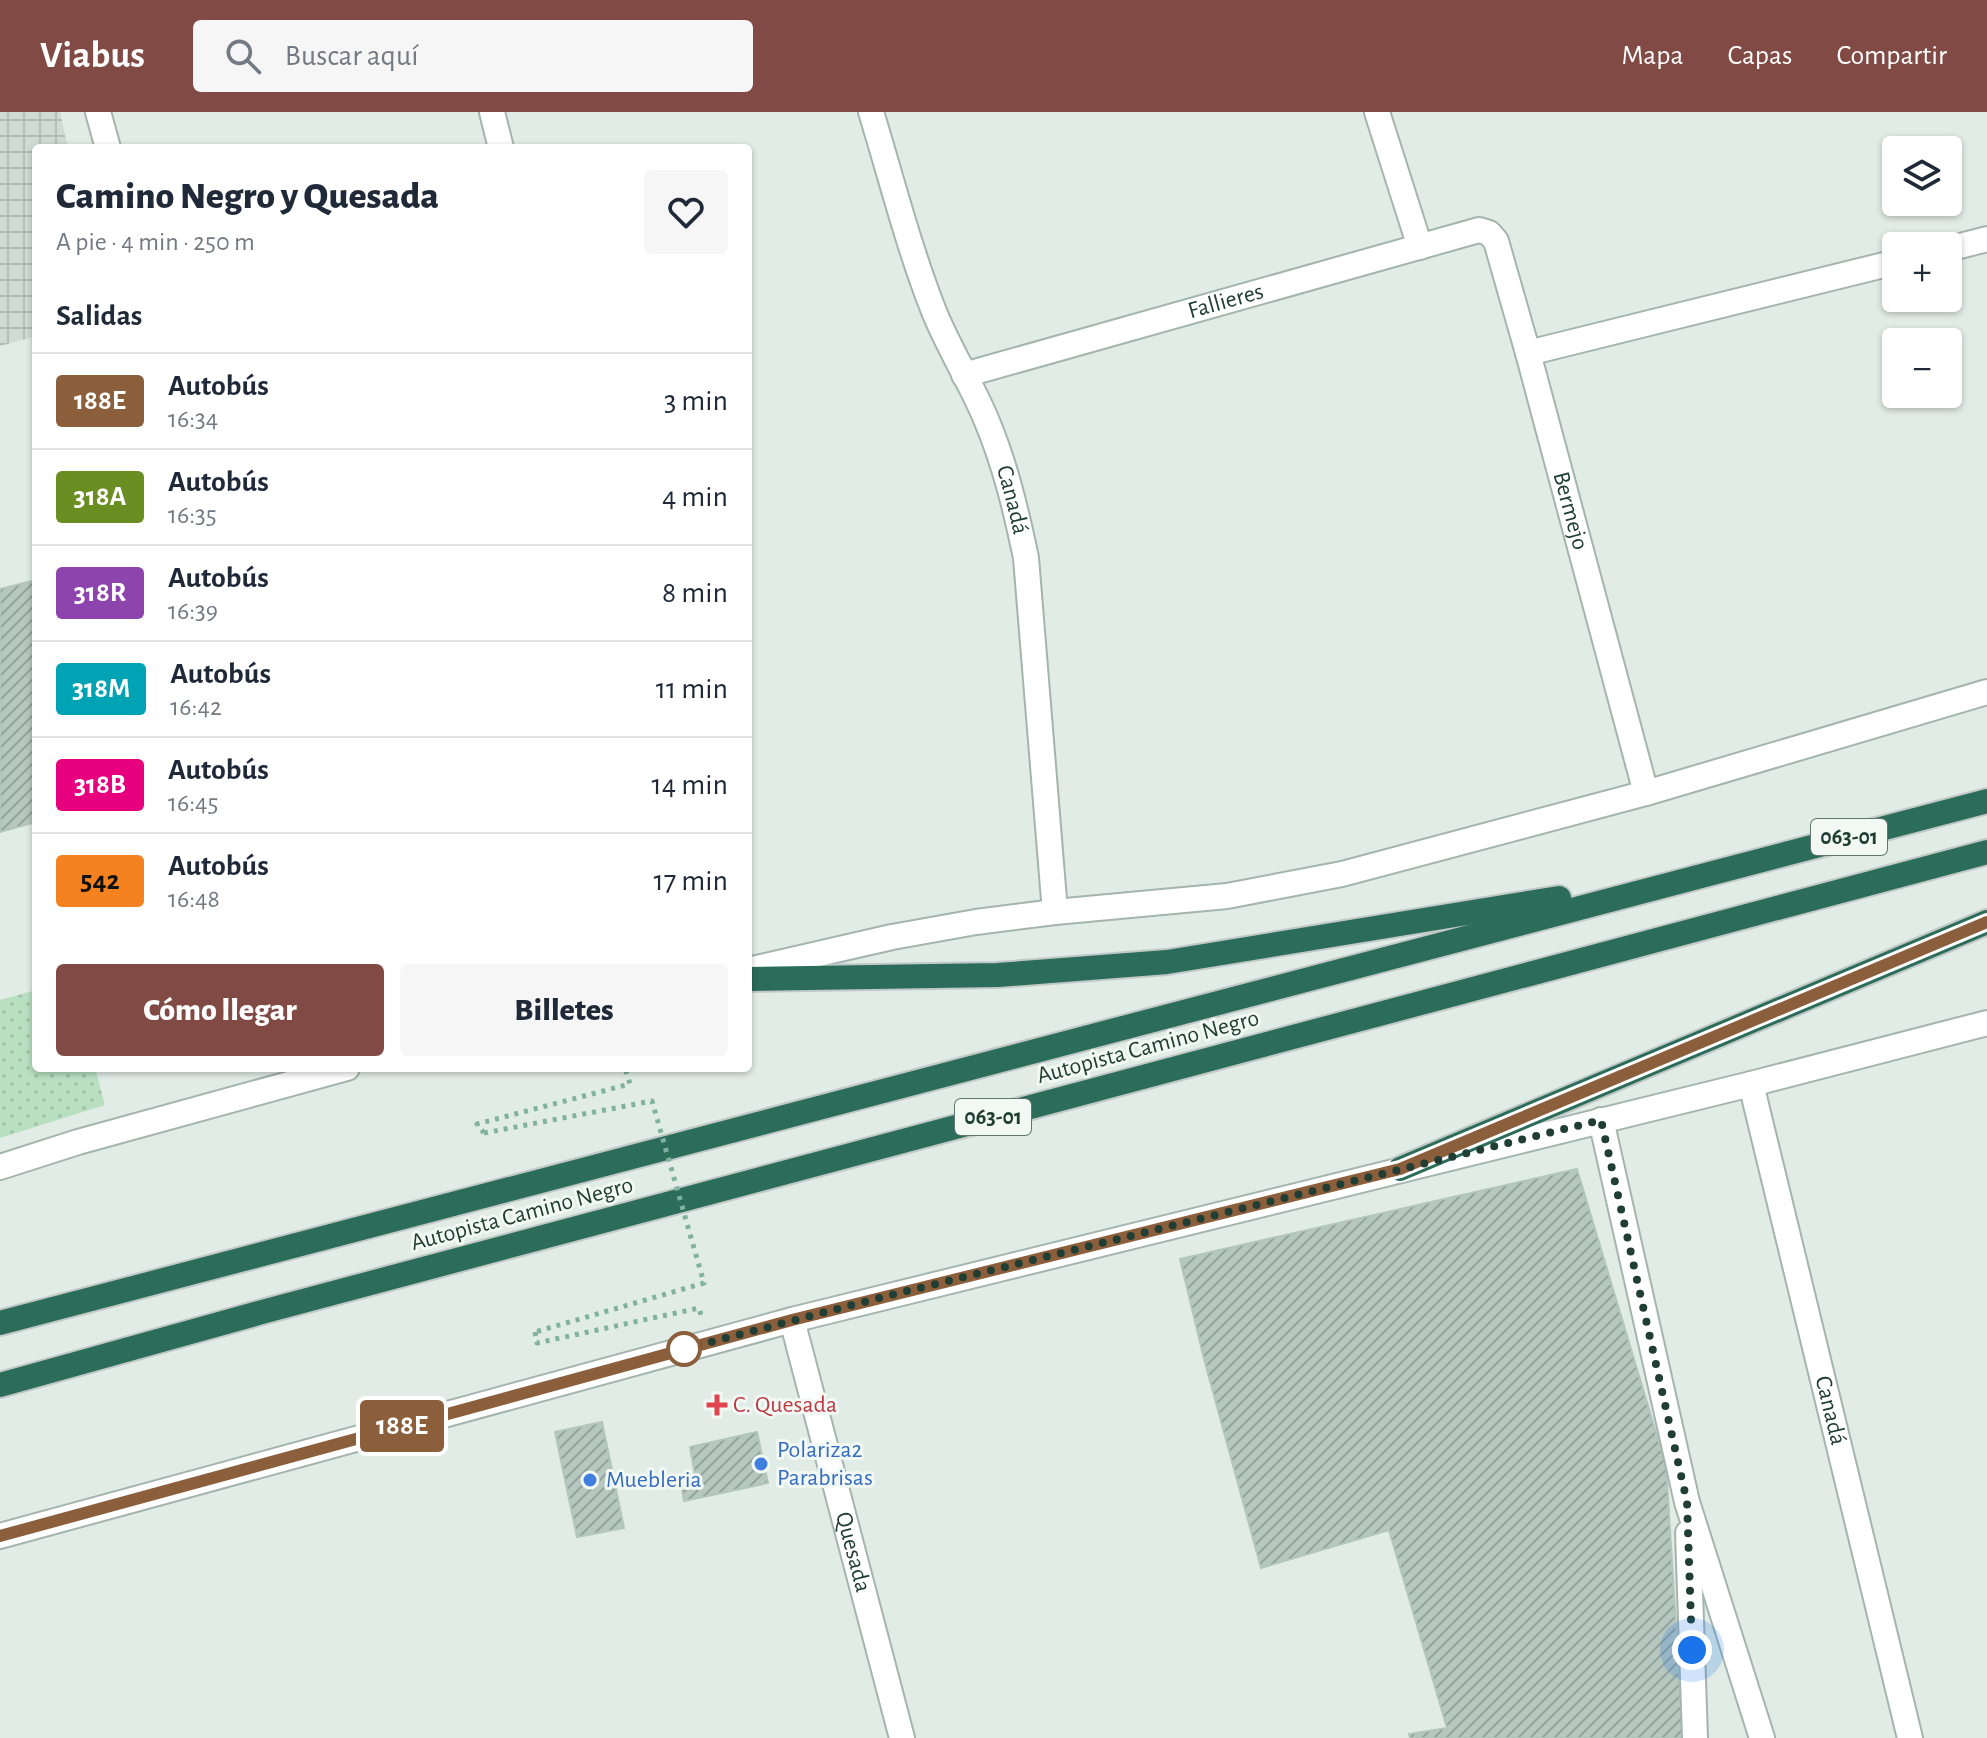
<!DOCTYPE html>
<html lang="es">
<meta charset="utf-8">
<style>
:root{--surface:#fff;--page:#f6f6f7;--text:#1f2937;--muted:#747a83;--line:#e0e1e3;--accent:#814a44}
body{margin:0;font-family:"Alegreya Sans",sans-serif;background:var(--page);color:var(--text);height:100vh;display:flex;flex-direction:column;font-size:30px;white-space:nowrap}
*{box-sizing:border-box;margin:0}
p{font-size:26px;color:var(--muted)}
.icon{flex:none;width:44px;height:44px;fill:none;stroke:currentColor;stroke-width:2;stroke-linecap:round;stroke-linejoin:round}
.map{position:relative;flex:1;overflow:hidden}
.panel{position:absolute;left:32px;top:32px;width:720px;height:928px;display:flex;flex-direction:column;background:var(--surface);border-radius:8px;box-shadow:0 2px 6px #0004}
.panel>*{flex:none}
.badge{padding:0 16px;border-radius:6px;font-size:28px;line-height:52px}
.tools{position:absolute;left:1882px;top:24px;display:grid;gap:16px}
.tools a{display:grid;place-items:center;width:80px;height:80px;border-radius:8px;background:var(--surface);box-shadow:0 2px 6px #0004;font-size:40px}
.you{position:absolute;width:40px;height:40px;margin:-20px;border:6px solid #fff;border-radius:50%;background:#1a73e8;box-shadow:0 0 0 12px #1a73e833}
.map>.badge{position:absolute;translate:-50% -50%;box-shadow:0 0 0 4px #fff}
h2{padding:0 24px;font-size:30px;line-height:72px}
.round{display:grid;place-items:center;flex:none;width:84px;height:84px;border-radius:8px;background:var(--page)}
.head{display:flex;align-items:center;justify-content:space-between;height:136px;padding:0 24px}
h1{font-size:38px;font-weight:800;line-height:60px}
.primary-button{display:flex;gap:16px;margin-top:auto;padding:16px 24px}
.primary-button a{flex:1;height:92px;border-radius:8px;background:var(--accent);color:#fff;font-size:32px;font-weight:800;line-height:92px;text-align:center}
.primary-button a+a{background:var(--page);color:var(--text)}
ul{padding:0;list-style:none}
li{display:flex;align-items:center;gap:24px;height:96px;padding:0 24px;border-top:2px solid var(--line)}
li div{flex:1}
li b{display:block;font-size:30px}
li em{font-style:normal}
li .badge{min-width:88px;font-weight:700;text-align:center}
header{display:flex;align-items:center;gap:48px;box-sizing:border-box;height:112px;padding:0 40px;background:var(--accent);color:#fff}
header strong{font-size:38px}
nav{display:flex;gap:44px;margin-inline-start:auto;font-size:28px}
.search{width:560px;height:72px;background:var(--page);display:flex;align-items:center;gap:20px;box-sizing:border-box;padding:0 28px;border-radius:8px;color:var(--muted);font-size:30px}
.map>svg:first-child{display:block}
.industrial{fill:url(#industrial-grid)}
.park{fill:url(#park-dots)}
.building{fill:url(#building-hatch);stroke:#b3c6bd;stroke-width:2}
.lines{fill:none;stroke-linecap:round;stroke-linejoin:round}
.minor-casing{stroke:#a4b4ae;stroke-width:28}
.tertiary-casing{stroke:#a4b4ae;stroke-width:28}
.motorway-casing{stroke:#c1c9c6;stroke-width:28}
.path{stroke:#80b29f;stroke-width:5;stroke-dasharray:4 6;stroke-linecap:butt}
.minor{stroke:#fff;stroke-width:24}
.tertiary{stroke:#fff;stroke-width:24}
.motorway{stroke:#2b6c5b;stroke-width:24}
.path-bridge{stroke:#80b29f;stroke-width:5;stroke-dasharray:4 6;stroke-linecap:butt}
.line-casing{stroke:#fff;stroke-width:18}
.line{stroke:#8b5e3c;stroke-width:12}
.walk{stroke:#213e34;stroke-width:8;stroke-dasharray:0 14.4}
.stop-dot{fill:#fff;stroke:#8b5e3c;stroke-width:4}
.health-dot{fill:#e0444e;stroke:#f2f9f5;stroke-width:3}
.shop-dot{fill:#3f7fe0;stroke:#f2f9f5;stroke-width:3}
.labels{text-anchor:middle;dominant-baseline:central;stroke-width:6;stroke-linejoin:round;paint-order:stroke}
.shield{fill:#f2f9f5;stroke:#60766e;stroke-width:2}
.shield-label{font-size:22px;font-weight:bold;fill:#213e34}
.street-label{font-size:24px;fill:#213e34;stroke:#f2f9f5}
.health-label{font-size:24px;fill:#be3a42;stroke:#f2f9f5;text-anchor:start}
.shop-label{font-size:24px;fill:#366cbe;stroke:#f2f9f5;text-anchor:start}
</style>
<header>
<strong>Viabus</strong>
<div class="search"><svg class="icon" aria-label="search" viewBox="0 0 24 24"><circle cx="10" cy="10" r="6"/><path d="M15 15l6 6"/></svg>Buscar aquí</div>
<nav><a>Mapa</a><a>Capas</a><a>Compartir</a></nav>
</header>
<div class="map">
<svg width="1987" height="1626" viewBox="0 0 1987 1626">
<defs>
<pattern id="industrial-grid" width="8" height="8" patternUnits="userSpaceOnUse" patternTransform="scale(2)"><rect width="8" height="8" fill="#cfdcd6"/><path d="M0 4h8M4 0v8" fill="none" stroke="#b1beb8"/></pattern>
<pattern id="park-dots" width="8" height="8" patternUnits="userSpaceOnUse" patternTransform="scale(2)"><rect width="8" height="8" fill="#b9dfc1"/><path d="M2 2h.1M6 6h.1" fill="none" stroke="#9fc0a6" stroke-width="1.8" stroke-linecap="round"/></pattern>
<pattern id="building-hatch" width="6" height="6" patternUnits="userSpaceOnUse" patternTransform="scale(2)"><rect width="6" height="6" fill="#b6c7c0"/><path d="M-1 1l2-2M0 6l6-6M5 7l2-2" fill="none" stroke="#94a39d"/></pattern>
</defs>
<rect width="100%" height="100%" fill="#e1ece7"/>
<!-- industrial -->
<path class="industrial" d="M 0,0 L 60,0 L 68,36 L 36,36 L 36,224 L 0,234 Z"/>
<!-- park -->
<path class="park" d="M 36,878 L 36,956 L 95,956 L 105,993 L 0,1026 L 0,888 Z"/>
<!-- building -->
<g class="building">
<path d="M 36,468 L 36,710 L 0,720 L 0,477 Z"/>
<path d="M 1577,1057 L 1666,1354 L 1683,1626 L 1410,1626 L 1409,1622 L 1447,1616 L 1389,1418 L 1261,1456 L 1204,1247 L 1180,1147 Z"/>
<path d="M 602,1310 L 624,1416 L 577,1425 L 555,1320 Z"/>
<path d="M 757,1320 L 768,1371 L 684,1389 L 680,1366 L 695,1363 L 690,1335 Z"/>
</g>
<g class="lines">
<!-- minor casing -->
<g class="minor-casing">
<g id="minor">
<path d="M 98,0 L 108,36"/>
<path d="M 492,0 L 501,36"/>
<path id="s1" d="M 871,0 C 891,65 908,133 933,197 C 948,235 970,269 986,307 C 1005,352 1016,398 1026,446 L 1055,800"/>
<path d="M 1377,0 L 1420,135"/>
<path d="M 1948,137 L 1987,127"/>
<path d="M 1528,241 L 1896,150"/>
<path id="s2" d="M 964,263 L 1479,118 L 1489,121 L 1496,129 L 1528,241 L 1646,681"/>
<path id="s3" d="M 1751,972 L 1910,1626"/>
<path d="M 1601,1008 L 1687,1390 L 1762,1626"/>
<path d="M 1688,1421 L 1695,1626"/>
</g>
</g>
<!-- tertiary casing -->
<g class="tertiary-casing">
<g id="tertiary">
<path d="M 748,858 L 892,825 L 976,810 L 1055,800 L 1227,784 L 1342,762 L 1646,681 L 1987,580"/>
<path d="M 0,1055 L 78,1030 L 347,956"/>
<path id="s4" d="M 792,1208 L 902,1626"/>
<path d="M 0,1424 L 792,1208 L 1751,972 L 1987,911"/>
</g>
</g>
<!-- motorway casing -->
<g class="motorway-casing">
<g id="motorway">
<path d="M 748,867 L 998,863 L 1167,850 L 1559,786"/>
<path d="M 1400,1057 L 1987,810"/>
<path d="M 0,1211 L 1987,689"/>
<path d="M 0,1273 L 262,1200 L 1987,740"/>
</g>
</g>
<!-- path -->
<g class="path">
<path d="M 484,1021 L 477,1012 L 630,972 L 625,956"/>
<path d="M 535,1220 L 537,1231 L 699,1196 L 701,1203"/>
</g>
<!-- minor -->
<use href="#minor" class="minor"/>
<!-- tertiary -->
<use href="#tertiary" class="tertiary"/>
<!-- motorway -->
<use href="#motorway" class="motorway"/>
<!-- path-bridge -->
<path class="path-bridge" d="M 484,1021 L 652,989 L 704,1171 L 535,1220"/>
</g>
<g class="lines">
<!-- line casing -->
<g class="line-casing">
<path id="line" d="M 0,1424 L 792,1208 L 1400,1057 L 1987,810"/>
</g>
<!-- line -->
<use href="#line" class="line"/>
<!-- walk -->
<path class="walk" d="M 684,1237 L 883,1185 L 1601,1008 L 1687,1390 L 1692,1538"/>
</g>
<!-- markers -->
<circle class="stop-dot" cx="684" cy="1237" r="16"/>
<path class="health-dot" d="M713 1281h8v8h8v8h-8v8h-8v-8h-8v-8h8z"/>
<g class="shop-dot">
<circle cx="761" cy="1352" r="8"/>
<circle cx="590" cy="1368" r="8"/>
</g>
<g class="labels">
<!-- shield labels -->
<g class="shield">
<rect x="1811" y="707" width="76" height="36" rx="6"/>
<rect x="955" y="987" width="76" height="36" rx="6"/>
</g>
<g class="shield-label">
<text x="1849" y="725">063-01</text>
<text x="993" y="1005">063-01</text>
</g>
<!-- street labels -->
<g class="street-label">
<text stroke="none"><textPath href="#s2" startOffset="272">Fallieres</textPath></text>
<text stroke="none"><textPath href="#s1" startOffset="414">Canadá</textPath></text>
<text stroke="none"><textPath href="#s2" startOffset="836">Bermejo</textPath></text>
<text transform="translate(1148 935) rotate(-15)">Autopista Camino Negro</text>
<text transform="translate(522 1102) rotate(-15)">Autopista Camino Negro</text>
<text stroke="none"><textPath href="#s3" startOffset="336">Canadá</textPath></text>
<text stroke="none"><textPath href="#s4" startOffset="240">Quesada</textPath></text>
</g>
<!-- health labels -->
<g class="health-label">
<text x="733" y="1293">C. Quesada</text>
</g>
<!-- shop labels -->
<g class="shop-label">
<text x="777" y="1338">Polariza2<tspan x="777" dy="28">Parabrisas</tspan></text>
<text x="606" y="1368">Muebleria</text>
</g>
</g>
</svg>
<div class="tools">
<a><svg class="icon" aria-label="layers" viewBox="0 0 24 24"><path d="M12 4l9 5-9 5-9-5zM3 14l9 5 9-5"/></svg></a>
<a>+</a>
<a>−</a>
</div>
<div class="you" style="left:1692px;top:1538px"></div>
<b class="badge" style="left:402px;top:1314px;background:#8b5e3c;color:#fff">188E</b>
<section class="panel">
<div class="head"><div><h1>Camino Negro y Quesada</h1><p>A pie · 4 min · 250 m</p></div><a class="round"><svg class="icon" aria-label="heart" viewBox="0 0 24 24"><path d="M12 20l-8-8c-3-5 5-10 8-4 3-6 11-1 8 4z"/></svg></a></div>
<h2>Salidas</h2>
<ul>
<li><span class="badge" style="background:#8b5e3c;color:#fff">188E</span><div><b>Autobús</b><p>16:34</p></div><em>3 min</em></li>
<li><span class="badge" style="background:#6b8e23;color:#fff">318A</span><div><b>Autobús</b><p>16:35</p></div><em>4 min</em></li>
<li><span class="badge" style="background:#8e44ad;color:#fff">318R</span><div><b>Autobús</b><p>16:39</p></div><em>8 min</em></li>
<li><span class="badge" style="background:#00a3b4;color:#fff">318M</span><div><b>Autobús</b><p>16:42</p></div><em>11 min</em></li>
<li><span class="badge" style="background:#e6007e;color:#fff">318B</span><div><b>Autobús</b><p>16:45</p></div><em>14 min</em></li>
<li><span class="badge" style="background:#f58220;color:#111">542</span><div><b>Autobús</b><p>16:48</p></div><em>17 min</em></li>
</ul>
<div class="primary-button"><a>Cómo llegar</a><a>Billetes</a></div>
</section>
</div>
